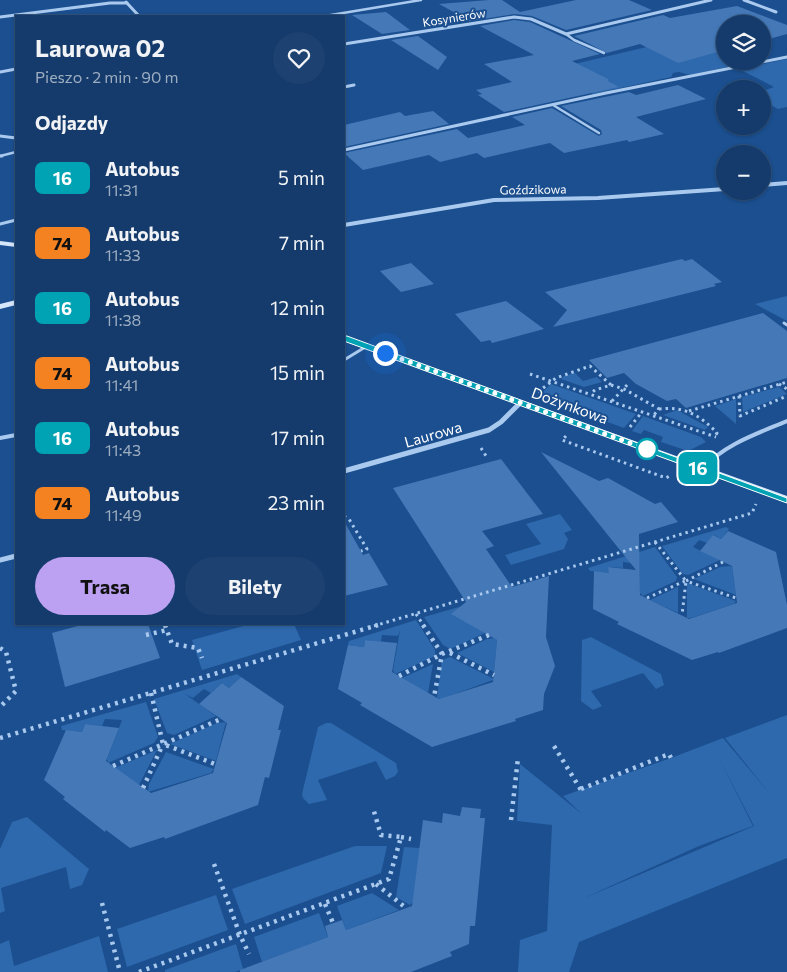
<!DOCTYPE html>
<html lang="pl">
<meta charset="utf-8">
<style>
:root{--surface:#143b6b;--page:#1d4271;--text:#f1f3f6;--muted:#9dadc1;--line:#33557e;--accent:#bca0f2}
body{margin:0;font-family:Commissioner,sans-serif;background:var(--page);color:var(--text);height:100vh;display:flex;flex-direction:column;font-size:19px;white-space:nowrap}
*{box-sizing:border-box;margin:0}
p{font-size:16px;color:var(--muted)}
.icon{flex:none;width:28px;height:28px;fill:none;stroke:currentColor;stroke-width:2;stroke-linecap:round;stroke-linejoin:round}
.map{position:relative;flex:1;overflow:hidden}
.drawer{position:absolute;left:15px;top:15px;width:330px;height:610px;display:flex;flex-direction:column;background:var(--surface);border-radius:0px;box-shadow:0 1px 4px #0004,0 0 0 1px var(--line)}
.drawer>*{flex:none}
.badge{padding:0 10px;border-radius:8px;font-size:18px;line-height:32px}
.fabs{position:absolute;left:716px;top:15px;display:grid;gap:10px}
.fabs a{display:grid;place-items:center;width:55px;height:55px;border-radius:50%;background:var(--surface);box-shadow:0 1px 4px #0004,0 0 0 1px var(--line);font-size:25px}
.you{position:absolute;width:25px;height:25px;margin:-12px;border:4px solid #fff;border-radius:50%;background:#1a73e8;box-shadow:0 0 0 8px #1a73e833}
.map>.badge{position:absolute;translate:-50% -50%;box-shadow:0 0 0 2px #fff}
h2{padding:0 20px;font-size:19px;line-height:45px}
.round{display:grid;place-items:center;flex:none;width:52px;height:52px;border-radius:26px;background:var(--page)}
.headline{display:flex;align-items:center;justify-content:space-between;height:85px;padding:0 20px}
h1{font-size:24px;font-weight:700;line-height:38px}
.button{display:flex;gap:10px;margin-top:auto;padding:10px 20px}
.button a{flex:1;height:58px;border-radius:30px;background:var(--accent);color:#111;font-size:20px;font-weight:700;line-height:58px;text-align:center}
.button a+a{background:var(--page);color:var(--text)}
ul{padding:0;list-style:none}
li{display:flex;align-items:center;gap:15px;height:65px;padding:0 20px}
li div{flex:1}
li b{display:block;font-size:19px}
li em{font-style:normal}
li .badge{min-width:55px;font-weight:700;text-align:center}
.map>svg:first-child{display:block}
.green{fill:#2e69ad;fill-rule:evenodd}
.building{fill:#4478b7}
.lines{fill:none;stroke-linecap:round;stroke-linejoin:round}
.path-far1{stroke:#a9c9ee;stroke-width:3;stroke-dasharray:2.5 4;stroke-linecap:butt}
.path{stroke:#a9c9ee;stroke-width:4.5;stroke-dasharray:3 5;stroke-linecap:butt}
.lane-far2{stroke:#a9c9ee;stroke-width:2.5}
.lane-far1{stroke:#a9c9ee;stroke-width:3}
.lane{stroke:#a9c9ee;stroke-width:4}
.street-far2{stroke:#a9c9ee;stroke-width:3}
.street-far1{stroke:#a9c9ee;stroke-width:4}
.street{stroke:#a9c9ee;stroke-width:5}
.secondary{fill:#d6e6fa;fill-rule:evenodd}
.line{fill:#00a3b4;stroke:#fff}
.walk{stroke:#fff;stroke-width:5;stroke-dasharray:0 9}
.stop-dot{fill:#fff;stroke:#00a3b4;stroke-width:2.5}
.labels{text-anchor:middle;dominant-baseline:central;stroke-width:4;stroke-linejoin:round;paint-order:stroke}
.far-street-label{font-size:12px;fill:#fff;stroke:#1b4f8f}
.street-label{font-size:15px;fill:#fff;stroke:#1b4f8f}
</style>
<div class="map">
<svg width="787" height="972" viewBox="0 0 787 972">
<rect width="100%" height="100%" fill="#1b4f8f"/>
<!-- green -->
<g class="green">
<path d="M 689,37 L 725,54 L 725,61 L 742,61 L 746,63 L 690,75 L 679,72 L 673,73 L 671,77 L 593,94 L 549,70 Z"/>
<path d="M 787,59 L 787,107 L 778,109 L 763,101 L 763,91 L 774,87 L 739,69 Z"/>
<path d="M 787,296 L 787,321 L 755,304 Z"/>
<path d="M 575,373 L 583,381 L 597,377 L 602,382 L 584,387 L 561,379 L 564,376 Z"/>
<path d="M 551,384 L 636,414 L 624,428 L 538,397 Z"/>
<path d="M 779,387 L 787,394 L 743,412 L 742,397 Z"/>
<path d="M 736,399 L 736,424 L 715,406 Z"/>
<path d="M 677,410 L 708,427 L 705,430 L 663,415 Z"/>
<path d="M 643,416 L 701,437 L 706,442 L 688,451 L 661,442 L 663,437 L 644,430 L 641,434 L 632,431 Z"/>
<path d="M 560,514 L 572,530 L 564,533 L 568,539 L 564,549 L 511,565 L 505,555 L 541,544 L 526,524 Z"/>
<path d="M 726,527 L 729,529 L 721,539 L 714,535 L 707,543 L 699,540 L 693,547 L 720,560 L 688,575 L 683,574 L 662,546 Z"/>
<path d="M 655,547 L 677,577 L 676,581 L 643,596 L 640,593 L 639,558 L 638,564 L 623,562 L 623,568 L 609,567 L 609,573 L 590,571 L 588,568 Z"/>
<path d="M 730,566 L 732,567 L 736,595 L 694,579 L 720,567 Z"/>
<path d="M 687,583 L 736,601 L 734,604 L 691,618 L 687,618 Z"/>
<path d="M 678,587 L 678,613 L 650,600 Z"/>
<path d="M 501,595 L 485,633 L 450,649 L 443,645 L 424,617 Z"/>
<path d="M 416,620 L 435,650 L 435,656 L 395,674 L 393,670 L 400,630 L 398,636 L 382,635 L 381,642 L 365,640 L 364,647 L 348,645 L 349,641 Z"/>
<path d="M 251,624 L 294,624 L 301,640 L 202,670 L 192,640 Z"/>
<path d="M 591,637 L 661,674 L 664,685 L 656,689 L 643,673 L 591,691 L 602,706 L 593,710 L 581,701 L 582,640 Z"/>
<path d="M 496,638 L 497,641 L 494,672 L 457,653 L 487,639 Z"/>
<path d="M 450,657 L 494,679 L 493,680 L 441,699 L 437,698 L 442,660 Z"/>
<path d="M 433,664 L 428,693 L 402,678 Z"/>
<path d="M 237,674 L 241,677 L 229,688 L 222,683 L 211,693 L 204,689 L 193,698 L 185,694 L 216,716 L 174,735 L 167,733 L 154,699 Z"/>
<path d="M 146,702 L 158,737 L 154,743 L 108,763 L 107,759 L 122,720 L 105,719 L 102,726 L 85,724 L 82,732 L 62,730 L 61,726 Z"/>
<path d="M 787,715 L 787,858 L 579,942 L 569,972 L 518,972 L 520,940 L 547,931 L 552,825 L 517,821 L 520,764 L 582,814 L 563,796 L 671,758 L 723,738 L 770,794 L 725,738 ZM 719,758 L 754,826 L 582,899 L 699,846 L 753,826 Z"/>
<path d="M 226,722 L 216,761 L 170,744 L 217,723 Z"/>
<path d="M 326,723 L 331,723 L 396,763 L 398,772 L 395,776 L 386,780 L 376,761 L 318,780 L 327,800 L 309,804 L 303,798 L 302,794 L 318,727 Z"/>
<path d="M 157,750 L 139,785 L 115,768 Z"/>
<path d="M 166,752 L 214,769 L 211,773 L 148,792 L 149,784 Z"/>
<path d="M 27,817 L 89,869 L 82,885 L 70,889 L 66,867 L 1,888 L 5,911 L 0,913 L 0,849 L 12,822 Z"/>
<path d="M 355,846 L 387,846 L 381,873 L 245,924 L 232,889 Z"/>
<path d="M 404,847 L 420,848 L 413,902 L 410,905 L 396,897 Z"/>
<path d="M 372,893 L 399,910 L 346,930 L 337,906 Z"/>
<path d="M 216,895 L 228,930 L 127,967 L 117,929 Z"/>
<path d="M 319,913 L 328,937 L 262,962 L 254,937 Z"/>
<path d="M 99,936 L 108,972 L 0,972 L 0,944 L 9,940 L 14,966 Z"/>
<path d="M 236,944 L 243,969 L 235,972 L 165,972 L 165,970 Z"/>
</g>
<!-- building -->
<g class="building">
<path d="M 489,0 L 502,0 L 520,12 L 576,0 L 629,0 L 652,10 L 566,30 L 532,16 L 514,14 L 470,21 L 439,4 Z"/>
<path d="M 737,6 L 787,25 L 787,34 L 762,41 L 762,24 L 725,24 L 725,50 L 678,63 L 640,44 L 607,53 L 574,36 L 663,15 L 670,18 Z"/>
<path d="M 386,12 L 410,30 L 382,34 L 352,15 Z"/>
<path d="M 514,20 L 530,22 L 600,54 L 572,61 L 608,79 L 608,81 L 619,87 L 504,112 L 478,95 L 482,94 L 476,90 L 512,82 L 484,64 L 534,55 L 480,26 Z"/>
<path d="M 418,36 L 447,57 L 438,70 L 391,40 Z"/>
<path d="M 678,85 L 706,99 L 636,117 L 664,134 L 629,142 L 627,140 L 564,153 L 550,143 L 484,158 L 477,153 L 440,162 L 429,155 L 363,170 L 344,153 L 457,129 L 468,138 L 525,125 L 512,117 L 552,108 L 599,136 L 602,134 L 601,130 L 561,106 L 629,92 L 636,95 Z"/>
<path d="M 433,111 L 449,124 L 344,147 L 344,125 L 400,112 L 405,116 Z"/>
<path d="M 682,259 L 685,261 L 692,259 L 722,282 L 714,284 L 716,286 L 553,327 L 567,310 L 545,292 Z"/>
<path d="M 411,263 L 434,284 L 401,292 L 380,271 Z"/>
<path d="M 506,301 L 544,329 L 492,343 L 490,340 L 481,342 L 455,314 Z"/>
<path d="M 763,313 L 787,331 L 787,378 L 686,408 L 676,399 L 667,401 L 636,384 L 624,373 L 607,378 L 589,360 Z"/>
<path d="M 541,452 L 599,481 L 608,478 L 655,504 L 661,502 L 678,522 L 639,534 L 640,595 L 689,619 L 737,603 L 732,566 L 700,551 L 713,535 L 721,539 L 728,531 L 776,552 L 787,605 L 787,628 L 719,653 L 718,652 L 692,660 L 617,624 L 619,622 L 593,609 L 594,571 L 609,573 L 608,567 L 636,570 Z"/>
<path d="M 501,459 L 543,514 L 482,531 L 494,546 L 486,549 L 512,587 L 549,576 L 546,637 L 555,666 L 544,694 L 543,710 L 515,719 L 516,721 L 432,747 L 360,705 L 362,703 L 338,689 L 348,645 L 364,647 L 365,640 L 397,643 L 392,672 L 439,699 L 493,682 L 497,640 L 451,614 L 466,602 L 393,488 Z"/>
<path d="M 344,521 L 363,555 L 369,553 L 388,585 L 344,596 Z"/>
<path d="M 85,624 L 148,624 L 160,658 L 65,687 L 52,633 Z"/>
<path d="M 241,677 L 284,706 L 278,730 L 281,730 L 269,778 L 265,777 L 258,805 L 165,839 L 164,837 L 130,848 L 106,830 L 105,832 L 63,799 L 65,797 L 44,780 L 66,730 L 82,732 L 85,724 L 119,728 L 106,761 L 151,793 L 213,773 L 227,723 L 199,704 L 222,683 L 229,688 Z"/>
<path d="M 462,807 L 481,809 L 480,818 L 485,818 L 475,926 L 470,926 L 469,944 L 450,952 L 452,956 L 411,972 L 240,972 L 240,970 L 328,937 L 325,926 L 342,920 L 346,930 L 412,906 L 423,820 L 442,823 L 443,813 L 460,816 Z"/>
</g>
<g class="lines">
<!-- path-far1 -->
<g class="path-far1">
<path d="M 530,374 L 716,437"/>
<path d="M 779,384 L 787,389"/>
<path d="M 611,385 L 624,389 L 659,409 L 653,416"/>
<path d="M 538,392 L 556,378 L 590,366 L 611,385 L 595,390 L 590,394"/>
<path d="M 739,396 L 740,416 L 787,396"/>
<path d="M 612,401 L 629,383"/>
<path d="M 659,409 C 684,406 700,415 717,433 L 714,437"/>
<path d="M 689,411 L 787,382"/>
<path d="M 630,427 L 642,412"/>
<path d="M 566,436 L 562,440 L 666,478 L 671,475"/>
<path d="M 481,448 L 488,459"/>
<path d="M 344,516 L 349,519 L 367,549 L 361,551"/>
<path d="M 655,542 L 686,581 L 682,615"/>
<path d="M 723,562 L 686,581 L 736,598"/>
<path d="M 647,598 L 685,581"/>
<path d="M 416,614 L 424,626"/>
<path d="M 165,624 L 166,626"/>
<path d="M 374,626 L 752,513 L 756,504"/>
</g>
<!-- path -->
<g class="path">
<path d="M 165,625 L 172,644 L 198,648 L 202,658"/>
<path d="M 423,625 L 442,654 L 434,697"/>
<path d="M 146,635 L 167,630"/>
<path d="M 0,648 L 6,652 L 16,691 L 0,707"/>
<path d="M 450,653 L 494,675"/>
<path d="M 399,676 L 442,654 L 489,635"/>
<path d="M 151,693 L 163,744 L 215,764"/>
<path d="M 0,738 L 378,625"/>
<path d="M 554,746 L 581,790"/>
<path d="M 113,766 L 221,719"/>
<path d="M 143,788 L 163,744"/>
<path d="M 581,789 L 669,754 L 671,758"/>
<path d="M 511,820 L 518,758"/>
<path d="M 401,837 L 411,839"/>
<path d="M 214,864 L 240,935 L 249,954"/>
<path d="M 376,884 L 406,908"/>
<path d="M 102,903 L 120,972"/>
<path d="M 325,904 L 333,923"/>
<path d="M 139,972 L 389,879 L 401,837 L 381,835 L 373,808"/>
</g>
<!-- lane-far2 -->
<g class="lane-far2">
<path d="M 325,16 L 421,0"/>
<path d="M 566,34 L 574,40 L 604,53"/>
<path d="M 553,105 L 599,133"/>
<path d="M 0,156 L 16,152"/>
</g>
<!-- lane-far1 -->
<g class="lane-far1">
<path d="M 0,156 L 2,156"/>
<path d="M 0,224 L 16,220"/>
<path d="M 784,323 L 787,325"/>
<path d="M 344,360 L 367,346"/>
</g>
<!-- lane -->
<g class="lane">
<path d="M 0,438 L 16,435"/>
<path d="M 702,469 C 725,444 756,434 787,421"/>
</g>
<!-- street-far2 -->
<g class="street-far2">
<path d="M 744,0 L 776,12"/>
<path d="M 126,2 L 139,16"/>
<path d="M 0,17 L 110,3 L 127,3"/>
<path d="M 344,44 L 514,17 L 531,19 L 566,34 L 711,0"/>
<path d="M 0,72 L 16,69"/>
<path d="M 344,87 L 354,85"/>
<path d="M 0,136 L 16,138"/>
<path d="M 344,150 L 606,93 L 787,57"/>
</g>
<!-- street-far1 -->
<g class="street-far1">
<path d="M 762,185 L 787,183"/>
<path d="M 344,225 L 494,200 L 598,198 L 725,189"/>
</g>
<!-- street -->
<g class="street">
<path d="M 344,471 L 489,430 L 501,422 L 520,403"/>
<path d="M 0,560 L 16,556"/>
</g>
<!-- secondary -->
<g class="secondary">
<path d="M 0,241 L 16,243 L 16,247 L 0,245 Z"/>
<path d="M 16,300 L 16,305 L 0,309 L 0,304 Z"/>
<path d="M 344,336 L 787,496 L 787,503 L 344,341 Z"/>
</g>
</g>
<!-- line -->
<path class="line" d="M 341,336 L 347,336 L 787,498 L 787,503 L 784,502 L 341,340 Z"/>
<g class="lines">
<!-- walk -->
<path class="walk" d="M 385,353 L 652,451 L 647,449"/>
</g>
<!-- markers -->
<circle class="stop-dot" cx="647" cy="449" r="10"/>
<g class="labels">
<!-- far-street labels -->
<g class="far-street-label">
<text transform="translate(454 17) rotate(-9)">Kosynierów</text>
<text transform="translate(533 189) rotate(-1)">Goździkowa</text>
</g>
<!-- street labels -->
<g class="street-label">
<text transform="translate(570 405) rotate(20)">Dożynkowa</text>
<text transform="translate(433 434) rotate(-16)">Laurowa</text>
</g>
</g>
</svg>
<div class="fabs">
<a><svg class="icon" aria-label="layers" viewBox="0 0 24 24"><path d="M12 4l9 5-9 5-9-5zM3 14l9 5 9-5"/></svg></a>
<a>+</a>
<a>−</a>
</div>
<div class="you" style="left:385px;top:353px"></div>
<b class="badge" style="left:698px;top:468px;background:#00a3b4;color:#fff">16</b>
<section class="drawer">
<div class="headline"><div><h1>Laurowa 02</h1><p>Pieszo · 2 min · 90 m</p></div><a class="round"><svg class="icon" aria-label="heart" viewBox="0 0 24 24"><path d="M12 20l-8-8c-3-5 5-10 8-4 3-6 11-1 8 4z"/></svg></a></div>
<h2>Odjazdy</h2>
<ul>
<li><span class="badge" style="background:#00a3b4;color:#fff">16</span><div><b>Autobus</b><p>11:31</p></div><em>5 min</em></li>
<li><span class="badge" style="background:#f58220;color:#111">74</span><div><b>Autobus</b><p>11:33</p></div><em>7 min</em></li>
<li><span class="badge" style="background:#00a3b4;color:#fff">16</span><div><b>Autobus</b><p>11:38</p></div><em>12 min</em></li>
<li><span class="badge" style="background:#f58220;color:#111">74</span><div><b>Autobus</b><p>11:41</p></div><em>15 min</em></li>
<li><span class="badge" style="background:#00a3b4;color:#fff">16</span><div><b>Autobus</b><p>11:43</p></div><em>17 min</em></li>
<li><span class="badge" style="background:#f58220;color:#111">74</span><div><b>Autobus</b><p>11:49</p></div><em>23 min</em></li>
</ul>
<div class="button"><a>Trasa</a><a>Bilety</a></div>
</section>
</div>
